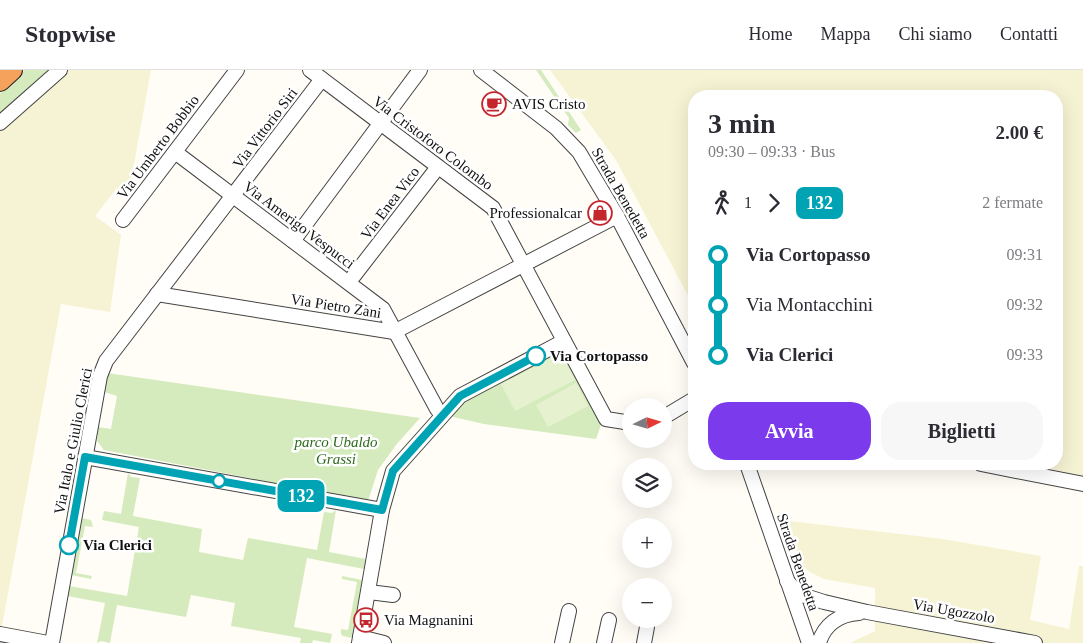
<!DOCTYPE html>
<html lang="it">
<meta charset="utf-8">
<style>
:root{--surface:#fff;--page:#f7f7f7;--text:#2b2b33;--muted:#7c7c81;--line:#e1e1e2;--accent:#7c3aed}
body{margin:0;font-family:"Times New Roman",serif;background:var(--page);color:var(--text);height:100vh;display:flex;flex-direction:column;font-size:19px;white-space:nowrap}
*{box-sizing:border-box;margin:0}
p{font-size:16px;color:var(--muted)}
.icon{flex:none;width:28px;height:28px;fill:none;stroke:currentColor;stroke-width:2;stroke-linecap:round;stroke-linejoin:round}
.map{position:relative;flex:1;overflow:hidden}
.side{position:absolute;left:688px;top:20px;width:375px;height:380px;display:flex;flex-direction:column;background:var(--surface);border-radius:20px;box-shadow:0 5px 20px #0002}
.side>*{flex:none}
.badge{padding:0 10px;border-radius:8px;font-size:18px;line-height:32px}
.needle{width:32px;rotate:85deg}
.controls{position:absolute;left:622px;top:328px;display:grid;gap:10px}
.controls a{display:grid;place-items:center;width:50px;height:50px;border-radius:50%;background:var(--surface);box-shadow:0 5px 20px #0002;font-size:25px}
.map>.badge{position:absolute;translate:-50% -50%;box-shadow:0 0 0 2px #fff}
.legs{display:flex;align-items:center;gap:8px;height:55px;padding:0 20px;font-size:16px}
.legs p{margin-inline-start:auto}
.overview{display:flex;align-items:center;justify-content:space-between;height:85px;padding:0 20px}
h1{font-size:28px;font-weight:700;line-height:38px}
.cta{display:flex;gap:10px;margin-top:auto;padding:10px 20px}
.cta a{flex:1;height:58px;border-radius:20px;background:var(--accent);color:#fff;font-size:20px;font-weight:700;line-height:58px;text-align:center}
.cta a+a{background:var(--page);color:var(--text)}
ul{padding:0 20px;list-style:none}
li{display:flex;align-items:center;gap:18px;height:50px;font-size:19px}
li i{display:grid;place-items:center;width:8px;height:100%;margin:0 6px;background:currentColor}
li i::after{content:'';width:12px;height:12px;margin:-6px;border:4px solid;border-radius:50%;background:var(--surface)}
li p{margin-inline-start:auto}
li:first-child i{background:linear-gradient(#0000 50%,currentColor 0)}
li:last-child i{background:linear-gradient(currentColor 50%,#0000 0)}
header{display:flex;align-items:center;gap:30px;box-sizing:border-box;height:70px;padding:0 25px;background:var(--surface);border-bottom:1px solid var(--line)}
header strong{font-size:24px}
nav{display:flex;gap:28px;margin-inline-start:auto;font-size:18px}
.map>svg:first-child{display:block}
.farmland{fill:#f6f3d4}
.green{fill:#d5ebbd}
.pitch{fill:#e6f2cf}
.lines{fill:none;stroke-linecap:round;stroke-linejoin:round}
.minor-casing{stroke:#444;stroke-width:16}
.highway-casing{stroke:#222;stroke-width:22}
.minor{stroke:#fff;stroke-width:14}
.highway{stroke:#f5a25d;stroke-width:20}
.line-1-casing{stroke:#fff;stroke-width:11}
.line-1{stroke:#00a3b4;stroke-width:8}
.stop-1-dot{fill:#fff;stroke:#00a3b4;stroke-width:2.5}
.labels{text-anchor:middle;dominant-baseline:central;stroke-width:5;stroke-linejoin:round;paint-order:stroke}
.poi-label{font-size:15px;fill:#111;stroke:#fff;text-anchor:start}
.street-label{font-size:15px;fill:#111;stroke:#fff}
.stop-label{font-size:15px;font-weight:bold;fill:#111;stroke:#fff;text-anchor:start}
.park-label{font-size:15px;font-style:italic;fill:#2f6b1f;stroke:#fff}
</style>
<header>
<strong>Stopwise</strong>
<nav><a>Home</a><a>Mappa</a><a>Chi siamo</a><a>Contatti</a></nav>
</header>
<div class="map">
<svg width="1083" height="573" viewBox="0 0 1083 573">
<rect width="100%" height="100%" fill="#fffdf5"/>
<!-- farmland -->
<g class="farmland">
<path d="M 0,0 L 151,0 L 128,127 L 117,118 L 95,146 L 121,165 L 110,242 L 61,234 L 0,567 Z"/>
<path d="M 550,0 L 1083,0 L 1083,421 L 982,401 L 983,394 L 1056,394 L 1056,26 L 694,26 L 694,237 L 616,90 Z"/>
<path d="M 789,451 L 943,469 L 1041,486 L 1030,550 L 1069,559 L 1079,496 L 1083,496 L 1083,573 L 850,573 L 875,561 L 875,518 L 824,509 L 808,501 L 799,490 Z"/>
</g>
<!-- green -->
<g class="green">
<path d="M 25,0 L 50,0 L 0,44 L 0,24 Z"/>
<path d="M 536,0 L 541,0 L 581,60 L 576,63 L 568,55 L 569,48 Z"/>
<path d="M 563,276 L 602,352 L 596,369 L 484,354 L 449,346 L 462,329 Z"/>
<path d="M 107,303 L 420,348 L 396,375 L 378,400 L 368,431 L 104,380 L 97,371 L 98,357 L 111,359 L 117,326 L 104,322 Z"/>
<path d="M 128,403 L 131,407 L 140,408 L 133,446 L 202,459 L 199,482 L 243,490 L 248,468 L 317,480 L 324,442 L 332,443 L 336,440 L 329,482 L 366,489 L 364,499 L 307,488 L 294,557 L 332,564 L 330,573 L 313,570 L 312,573 L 300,573 L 301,568 L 231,556 L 235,533 L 191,525 L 186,547 L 117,535 L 110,573 L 101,571 L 97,573 L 105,533 L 67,526 L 69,516 L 127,526 L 139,457 L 102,450 L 104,441 L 121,444 Z"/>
<path d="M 81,448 L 91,450 L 93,457 L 85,456 L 76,503 L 92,506 L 91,509 L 71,505 Z"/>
<path d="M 342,506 L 362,510 L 352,568 L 343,566 L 341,564 L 341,559 L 348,560 L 357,512 L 342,509 Z"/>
</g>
<!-- pitch -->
<g class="pitch">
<path d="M 561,283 L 575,310 L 515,341 L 501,314 Z"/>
<path d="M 576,313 L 588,336 L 548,357 L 536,335 Z"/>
</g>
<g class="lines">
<!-- minor casing -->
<g class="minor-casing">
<g id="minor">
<path d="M 310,0 L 493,138 L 606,349 L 631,353"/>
<path d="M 481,0 L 556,58 L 579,82 L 617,146 L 694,293"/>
<path d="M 0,53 L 60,0"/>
<path d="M 175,82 L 383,239 L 437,339 L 442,345"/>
<path d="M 123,150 L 237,0"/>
<path d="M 293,171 L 420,0"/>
<path d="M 349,212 L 438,97"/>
<path d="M 157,224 L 394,262 L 617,146"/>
<path d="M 664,347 L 694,329"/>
<path d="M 85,387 L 382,440"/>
<path d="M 747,394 L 809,573"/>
<path d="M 981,394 L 1083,414"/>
<path d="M 787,511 L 799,524 L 824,532 L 867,542 L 1035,573"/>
<path d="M 369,522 L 393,525"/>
<path d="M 0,564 L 48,573"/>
<path d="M 360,567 L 384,573"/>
<path d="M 52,573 L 100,306 L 106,291 L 322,9"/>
<path d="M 359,573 L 382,440 L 393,401 L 460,326 L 564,271"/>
<path d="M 562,573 L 569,541"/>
<path d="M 604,573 L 609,550"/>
<path d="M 644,573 L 647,557"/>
<path d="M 819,573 C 824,555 839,544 859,543"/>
</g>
</g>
<!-- highway casing -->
<g class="highway-casing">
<path id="highway" d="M 0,11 L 12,0"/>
</g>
<!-- minor -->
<use href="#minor" class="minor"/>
<!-- highway -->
<use href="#highway" class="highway"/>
</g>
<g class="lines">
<!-- line-1 casing -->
<g class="line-1-casing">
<path id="line-1" d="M 69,475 L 85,387 L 382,440 L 393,401 L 460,326 L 536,286"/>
</g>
<!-- line-1 -->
<use href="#line-1" class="line-1"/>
</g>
<!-- icons -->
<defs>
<g id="cafe-ring" transform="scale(1.25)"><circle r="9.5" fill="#fff" stroke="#c4262e" stroke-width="1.5"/><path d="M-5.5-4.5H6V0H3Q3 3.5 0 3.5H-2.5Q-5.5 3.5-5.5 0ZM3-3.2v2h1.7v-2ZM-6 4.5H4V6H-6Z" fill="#c4262e"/></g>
<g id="shop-ring" transform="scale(1.25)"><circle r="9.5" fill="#fff" stroke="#c4262e" stroke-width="1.5"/><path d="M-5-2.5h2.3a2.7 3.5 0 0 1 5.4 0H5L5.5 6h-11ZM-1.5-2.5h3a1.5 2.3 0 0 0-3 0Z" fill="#c4262e"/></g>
<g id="bus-ring" transform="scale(1.25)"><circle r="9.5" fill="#fff" stroke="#c4262e" stroke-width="1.5"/><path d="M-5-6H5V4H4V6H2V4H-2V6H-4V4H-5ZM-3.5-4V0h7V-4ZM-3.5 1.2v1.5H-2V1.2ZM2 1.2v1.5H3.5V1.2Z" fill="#c4262e"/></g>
</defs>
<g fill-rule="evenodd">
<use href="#cafe-ring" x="494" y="34"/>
<use href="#shop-ring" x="600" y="143"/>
<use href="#bus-ring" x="366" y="550"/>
</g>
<!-- markers -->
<g class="stop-1-dot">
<circle cx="536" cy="286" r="9"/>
<circle cx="219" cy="411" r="6"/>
<circle cx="69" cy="475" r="9"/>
</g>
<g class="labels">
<!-- poi labels -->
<g class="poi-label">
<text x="512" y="34">AVIS Cristo</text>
<text x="582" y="143" text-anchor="end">Professionalcar</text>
<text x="384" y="550">Via Magnanini</text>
</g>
<!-- street labels -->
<g class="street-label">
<text transform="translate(265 58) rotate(-53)">Via Vittorio Siri</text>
<text transform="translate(433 73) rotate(37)">Via Cristoforo Colombo</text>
<text transform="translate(158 77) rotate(-53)">Via Umberto Bobbio</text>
<text transform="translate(621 123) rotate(60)">Strada Benedetta</text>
<text transform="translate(390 133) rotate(-53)">Via Enea Vico</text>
<text transform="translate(299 155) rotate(37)">Via Amerigo Vespucci</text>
<text transform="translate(336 236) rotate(9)">Via Pietro Zani</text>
<text transform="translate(73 371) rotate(-79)">Via Italo e Giulio Clerici</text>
<text transform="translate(798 492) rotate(71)">Strada Benedetta</text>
<text transform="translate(954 541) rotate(10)">Via Ugozzolo</text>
</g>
<!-- stop labels -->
<g class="stop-label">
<text x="550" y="286">Via Cortopasso</text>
<text x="83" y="475">Via Clerici</text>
</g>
<!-- park labels -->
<g class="park-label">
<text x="336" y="372">parco Ubaldo<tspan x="336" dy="17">Grassi</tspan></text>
</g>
</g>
</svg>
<div class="controls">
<a><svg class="needle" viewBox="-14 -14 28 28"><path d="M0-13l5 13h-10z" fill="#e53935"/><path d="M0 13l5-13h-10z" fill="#7c7c81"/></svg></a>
<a><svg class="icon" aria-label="layers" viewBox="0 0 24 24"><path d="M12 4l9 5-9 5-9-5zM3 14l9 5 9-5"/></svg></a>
<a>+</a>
<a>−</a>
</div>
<b class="badge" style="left:301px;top:426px;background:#00a3b4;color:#fff">132</b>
<section class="side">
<div class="overview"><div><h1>3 min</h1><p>09:30 – 09:33 · Bus</p></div><b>2.00 €</b></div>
<div class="legs"><svg class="icon" aria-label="walk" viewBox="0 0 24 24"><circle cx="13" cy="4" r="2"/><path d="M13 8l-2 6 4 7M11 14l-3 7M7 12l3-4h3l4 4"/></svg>1<svg class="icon" aria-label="forward" viewBox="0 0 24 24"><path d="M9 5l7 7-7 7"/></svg><b class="badge" style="background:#00a3b4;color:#fff">132</b><p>2 fermate</p></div>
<ul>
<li><i style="color:#00a3b4"></i><b>Via Cortopasso</b><p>09:31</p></li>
<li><i style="color:#00a3b4"></i><span>Via Montacchini</span><p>09:32</p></li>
<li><i style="color:#00a3b4"></i><b>Via Clerici</b><p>09:33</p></li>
</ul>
<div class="cta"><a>Avvia</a><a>Biglietti</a></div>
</section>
</div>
